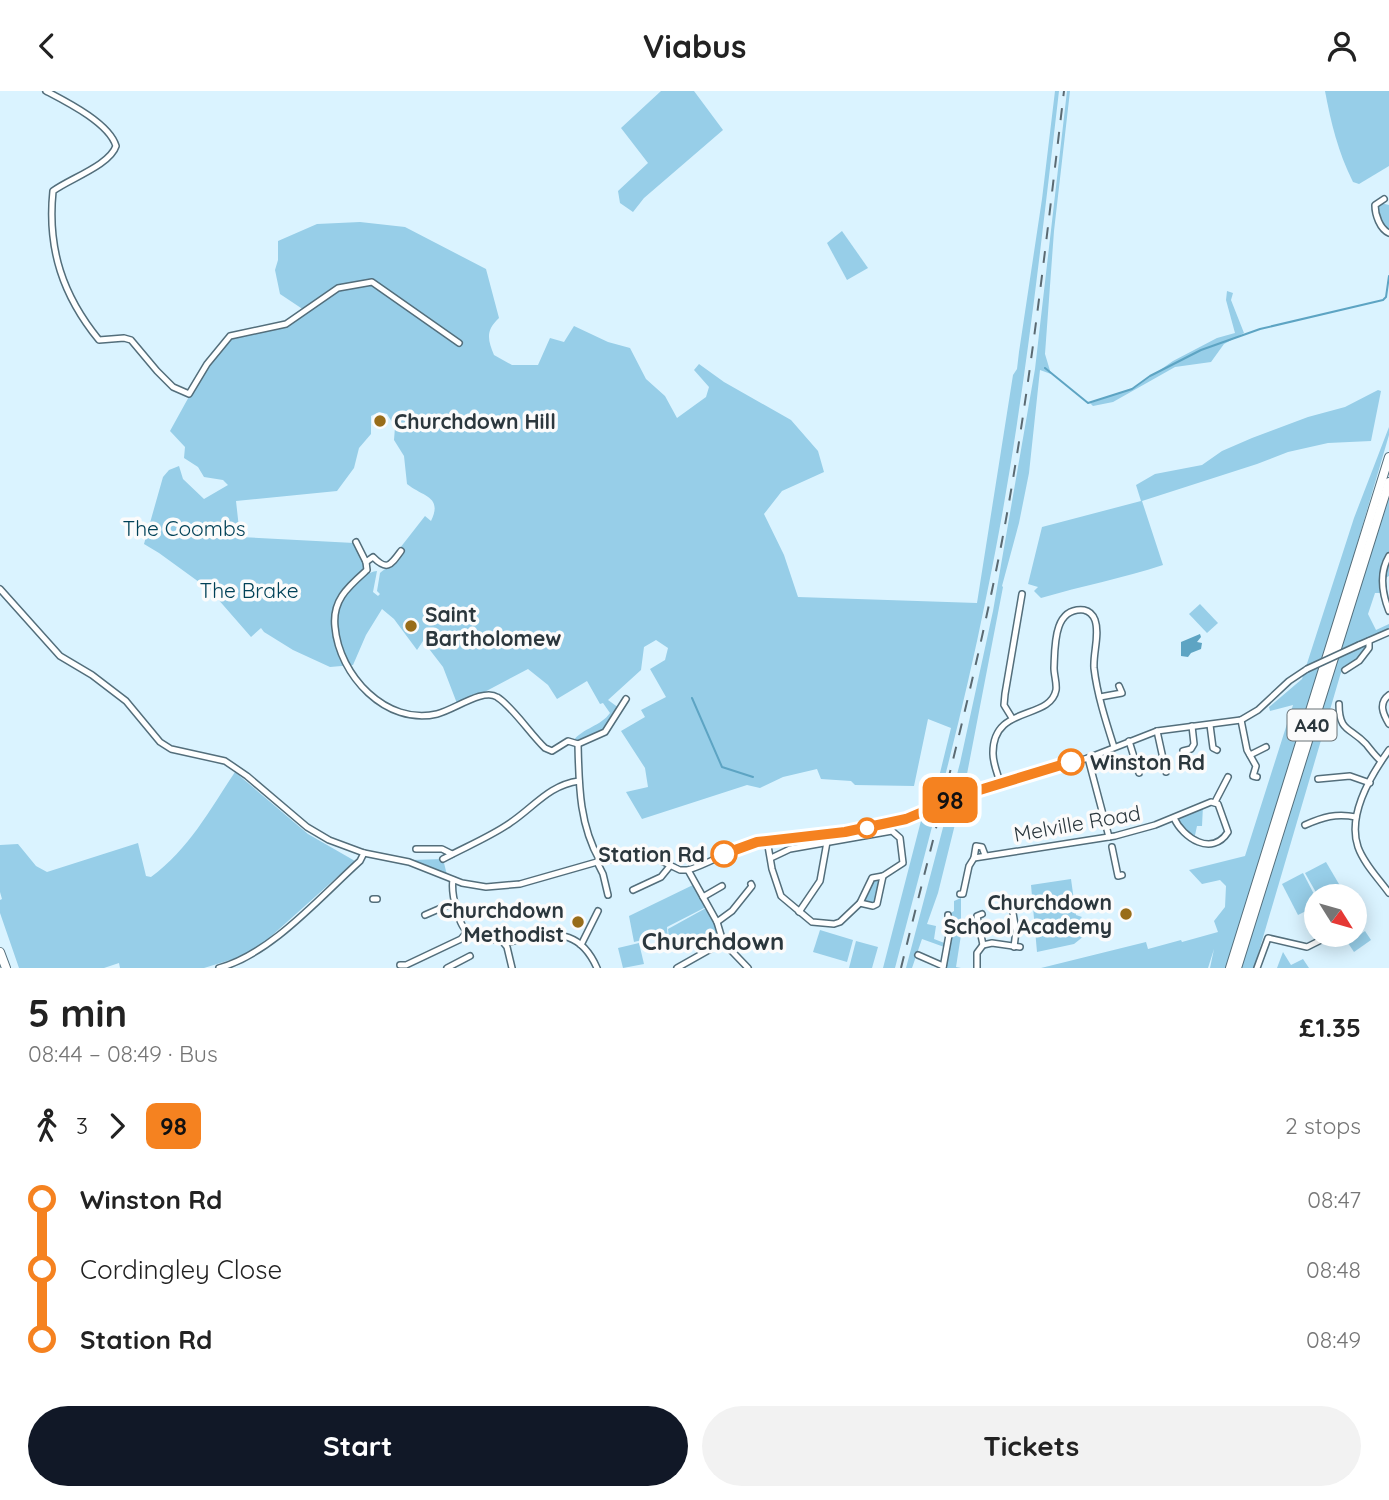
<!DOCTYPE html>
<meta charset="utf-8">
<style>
:root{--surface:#fff;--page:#f2f2f2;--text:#222;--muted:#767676;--accent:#111827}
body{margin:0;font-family:Quicksand,sans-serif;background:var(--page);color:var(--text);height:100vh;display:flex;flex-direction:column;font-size:26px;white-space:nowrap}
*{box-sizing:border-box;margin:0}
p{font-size:23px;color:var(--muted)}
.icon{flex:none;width:38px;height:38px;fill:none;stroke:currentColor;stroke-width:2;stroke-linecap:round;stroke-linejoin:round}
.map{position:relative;height:877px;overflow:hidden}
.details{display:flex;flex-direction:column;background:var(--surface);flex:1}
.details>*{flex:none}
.badge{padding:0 14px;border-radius:10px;font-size:24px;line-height:46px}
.needle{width:46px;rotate:127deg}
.fabs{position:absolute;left:1304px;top:793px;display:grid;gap:14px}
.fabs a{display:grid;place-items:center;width:63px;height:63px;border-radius:50%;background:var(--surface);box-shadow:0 4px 18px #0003;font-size:35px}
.map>.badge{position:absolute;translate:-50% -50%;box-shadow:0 0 0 4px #fff}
.legs{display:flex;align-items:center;gap:10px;height:77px;padding:0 28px;font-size:23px}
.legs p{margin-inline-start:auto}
.overview{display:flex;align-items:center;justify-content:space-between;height:119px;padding:0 28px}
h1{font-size:38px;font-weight:800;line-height:52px}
.action{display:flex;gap:14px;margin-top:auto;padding:14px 28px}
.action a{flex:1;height:80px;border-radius:42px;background:var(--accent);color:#fff;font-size:28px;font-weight:800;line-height:80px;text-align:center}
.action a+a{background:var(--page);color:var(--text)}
ul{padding:0 28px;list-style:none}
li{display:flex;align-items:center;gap:24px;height:70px;font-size:26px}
li i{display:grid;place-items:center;width:10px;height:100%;margin:0 9px;background:currentColor}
li i::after{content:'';width:18px;height:18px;margin:-9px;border:5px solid;border-radius:50%;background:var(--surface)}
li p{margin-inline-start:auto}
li:first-child i{background:linear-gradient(#0000 50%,currentColor 0)}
li:last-child i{background:linear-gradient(currentColor 50%,#0000 0)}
header{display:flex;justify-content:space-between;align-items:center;height:91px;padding:0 28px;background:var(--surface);font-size:32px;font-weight:800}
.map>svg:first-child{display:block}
.green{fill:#97cee8;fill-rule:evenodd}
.water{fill:#5da4c3}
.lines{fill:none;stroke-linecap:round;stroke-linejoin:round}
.stream{stroke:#5da4c3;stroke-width:2}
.minor-casing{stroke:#536e7b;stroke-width:8}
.highway-casing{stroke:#536e7b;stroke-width:10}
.minor{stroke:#fff;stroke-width:5}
.highway{stroke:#fff;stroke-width:8}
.rail{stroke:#5b6a72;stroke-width:2;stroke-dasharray:12 12;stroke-linecap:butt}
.minor-bridge-casing{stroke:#536e7b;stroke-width:8;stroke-linecap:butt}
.minor-bridge{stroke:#fff;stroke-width:5}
.line-1-casing{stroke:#fff;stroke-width:16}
.line-1{stroke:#f58220;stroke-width:10}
.poi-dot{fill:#986d1a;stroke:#fbfbfb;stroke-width:2.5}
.stop-1-dot{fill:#fff;stroke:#f58220;stroke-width:3.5}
.labels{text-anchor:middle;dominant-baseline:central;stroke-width:7;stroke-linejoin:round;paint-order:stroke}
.shield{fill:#fbfbfb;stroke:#697276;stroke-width:2}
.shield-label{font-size:19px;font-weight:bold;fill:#2b373d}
.poi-label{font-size:21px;font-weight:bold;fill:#2b373d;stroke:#fbfbfb;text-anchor:start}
.park-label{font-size:21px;fill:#004157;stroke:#fbfbfb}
.stop-label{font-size:21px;font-weight:bold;fill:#2b373d;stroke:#fbfbfb;text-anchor:start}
.street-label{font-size:21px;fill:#2b373d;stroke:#fbfbfb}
.quarter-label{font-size:24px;font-weight:bold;fill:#2b373d;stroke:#fbfbfb}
</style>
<header><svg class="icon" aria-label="back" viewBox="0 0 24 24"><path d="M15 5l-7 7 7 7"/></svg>Viabus<svg class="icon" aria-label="person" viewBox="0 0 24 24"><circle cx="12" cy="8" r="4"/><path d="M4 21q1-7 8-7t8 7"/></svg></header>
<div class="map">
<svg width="1389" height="877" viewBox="0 0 1389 877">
<rect width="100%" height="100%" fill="#daf3ff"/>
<!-- green -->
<g class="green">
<path d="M 661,0 L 694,0 L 723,39 L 644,107 L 633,121 L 620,112 L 618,100 L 648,72 L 621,37 Z"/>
<path d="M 1055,0 L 1059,0 C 1039,170 1021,340 986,507 C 961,632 927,754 895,877 L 883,877 L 923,722 L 937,714 L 939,686 L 951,637 L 928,628 L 914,695 L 855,694 L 851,690 L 821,688 L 817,678 L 783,686 L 760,697 L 747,694 L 642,728 L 626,701 L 648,696 L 645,677 L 621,640 L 645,626 L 641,619 L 666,606 L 650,578 L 665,569 L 668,557 L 656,549 L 644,556 L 641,579 L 608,609 L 619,617 L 609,637 L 578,653 L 573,650 C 583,637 601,635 610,622 L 603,612 L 600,613 L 587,590 L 557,608 L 548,594 L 528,578 L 458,615 L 443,576 L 423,550 L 417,559 L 394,528 L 382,518 L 366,544 L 353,574 L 330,576 L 293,559 L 264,541 L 261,537 L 251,546 L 210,499 L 159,462 L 144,453 L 163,386 L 169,379 L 179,375 L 183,388 L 204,408 L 228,394 L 223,389 L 204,386 L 198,376 L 184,367 L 185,356 L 170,340 L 207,273 L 230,245 L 286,233 L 304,219 L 280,203 L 275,179 L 278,169 L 278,150 L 317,133 L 360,131 L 405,136 L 486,178 L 499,227 C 485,240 488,249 494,264 L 512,274 L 538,274 L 550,247 L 564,251 L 574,235 L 608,251 L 630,257 L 646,288 L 665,305 L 677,327 L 706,306 L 709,296 L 694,279 L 699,273 L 724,291 L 791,329 L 818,360 L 824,381 L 782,400 L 764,423 L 784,464 L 798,506 L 977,512 L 1013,284 L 1017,278 L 1019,261 L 1042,108 ZM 379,321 L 387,323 L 395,336 L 394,349 L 404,365 L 407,393 C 423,406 443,405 431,430 L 425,425 L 400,457 C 400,471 388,475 380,482 L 377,500 L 380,503 L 378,505 L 373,501 L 377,480 C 360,482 339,504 335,522 C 333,529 334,537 334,544 L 332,522 L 336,512 L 364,479 L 363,470 L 354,452 L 240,446 L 236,410 L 337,400 L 354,377 L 359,357 L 371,343 L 371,325 Z"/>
<path d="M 1067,0 L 1070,0 L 1054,140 L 1045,263 L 1051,283 L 1040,279 L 1029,382 L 1019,432 L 1002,495 L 1003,496 L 967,683 L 972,702 L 962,705 L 938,802 L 927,833 L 936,835 L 934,848 L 947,853 L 948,824 L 954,820 L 954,810 L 961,807 L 961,844 L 956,876 L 961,877 L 943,877 L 947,857 L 922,848 L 912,877 L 906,877 L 960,672 L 993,520 L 1035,278 Z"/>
<path d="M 1325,0 L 1389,0 L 1389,75 L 1359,93 L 1353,91 C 1338,61 1331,32 1325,0 Z"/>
<path d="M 1381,112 L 1389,114 L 1389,141 L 1384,137 L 1376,117 Z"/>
<path d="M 842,140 L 868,177 L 847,189 L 827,152 Z"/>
<path d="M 1227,200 L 1233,202 L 1231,209 L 1244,242 L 1224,253 L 1211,271 L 1175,276 L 1113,311 L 1093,315 L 1090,312 L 1136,296 L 1173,270 L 1217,247 L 1235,242 L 1226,209 Z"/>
<path d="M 1378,299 L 1381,300 L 1371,350 L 1328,352 L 1288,361 L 1257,373 L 1142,410 L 1163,474 C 1123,487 1082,495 1041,507 L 1034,500 L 1038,496 L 1028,493 L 1042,436 L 1141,410 L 1136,394 L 1155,383 L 1202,374 L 1222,360 L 1252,347 L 1308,326 L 1345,316 Z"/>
<path d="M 1389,336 L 1389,344 L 1341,508 L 1227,877 L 1210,877 L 1214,858 L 1208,877 L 1041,877 L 1146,851 L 1148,858 L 1181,849 L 1182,851 L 1218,841 L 1214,830 L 1225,816 L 1226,795 L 1220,789 L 1202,793 L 1189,779 L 1245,765 L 1293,614 L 1270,620 L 1269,616 L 1302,588 L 1354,427 Z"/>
<path d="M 1389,404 L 1389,485 L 1383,488 L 1383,502 L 1375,502 L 1368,523 L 1376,539 L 1389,533 L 1389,541 L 1369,550 L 1369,557 L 1358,569 L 1342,578 L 1254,877 L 1240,877 Z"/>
<path d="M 1200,513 L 1218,532 L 1207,542 L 1189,523 Z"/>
<path d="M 235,681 L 308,743 L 355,770 L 258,857 L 240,866 L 204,877 L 120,877 L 119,872 L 104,877 L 19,877 L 0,822 L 0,809 L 2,808 L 0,801 L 0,754 L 18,753 L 36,775 L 47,781 L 138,752 L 146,785 L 151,786 C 189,758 209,720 235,681 Z"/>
<path d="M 1203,715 L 1202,735 L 1197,735 L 1194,749 L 1174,727 Z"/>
<path d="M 443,768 L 448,788 L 409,771 L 411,769 Z"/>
<path d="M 1326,771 L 1346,805 L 1318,805 L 1305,782 Z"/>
<path d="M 1303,782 L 1316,807 L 1316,815 L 1298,824 L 1282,793 Z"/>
<path d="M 883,785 L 877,813 L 860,812 L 872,787 Z"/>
<path d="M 1071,788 L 1076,824 L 1082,826 C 1075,832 1078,840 1084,845 L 1074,853 L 1037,861 L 1031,794 Z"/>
<path d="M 695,793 L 706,816 L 667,836 L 668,848 L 650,847 L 634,851 L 629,825 Z"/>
<path d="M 706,817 L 718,841 L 718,848 L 713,854 L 700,863 L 692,851 L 669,848 L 668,838 Z"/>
<path d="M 820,839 L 853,849 L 847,871 L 813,861 Z"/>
<path d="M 1365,840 L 1371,849 L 1354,861 L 1348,852 Z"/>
<path d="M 856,850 L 878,856 L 872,877 L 849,877 Z"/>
<path d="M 639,852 L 644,873 L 623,877 L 618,857 Z"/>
<path d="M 1283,861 L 1291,874 L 1303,868 L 1309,877 L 1277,877 Z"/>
</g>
<!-- water -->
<path class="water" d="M 1200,543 L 1201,546 L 1197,551 L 1202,552 L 1201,558 L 1191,562 L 1188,566 L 1181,565 L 1181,551 Z"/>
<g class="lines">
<!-- stream -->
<g class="stream">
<path d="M 1045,277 L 1088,312 L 1132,298 L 1150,285 L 1201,259 L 1260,238 L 1383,209 L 1386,206 L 1389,185"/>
<path d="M 692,607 L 722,676 L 753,686"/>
</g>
<!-- minor casing -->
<g class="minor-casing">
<g id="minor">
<path d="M 46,0 C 67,11 109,32 116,55 C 110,74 69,88 53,100 C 47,158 63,205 99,249 L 124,247 L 131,249 L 157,280 L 173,296 L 189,303 L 207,273 L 230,245 L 286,233 L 338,197 L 372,191 L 459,252"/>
<path d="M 1384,108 L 1375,114 C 1375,124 1380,138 1389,142"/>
<path d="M 356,451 L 366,471 L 367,479 C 348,496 332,509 335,536 C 339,584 386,635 437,623 C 454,619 483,597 497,606 C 512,615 531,644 545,657 L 552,660 L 568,650 L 578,653"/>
<path d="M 1389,465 C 1379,482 1382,502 1389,520"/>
<path d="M 366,471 L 373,466 C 387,480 390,475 401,460"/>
<path d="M 0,498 L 60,565 L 92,584 L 126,610 L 160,651 L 171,658 L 225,670 L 247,685 L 307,736 L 329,749 L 364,762 L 409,771 L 462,792 L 486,796 L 520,793 L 604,769 L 646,766 L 655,767 L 680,779 L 688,779 C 712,772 733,756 758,751 C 818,738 882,745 937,714"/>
<path d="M 1359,554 L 1389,541"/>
<path d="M 1345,579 L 1359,570 L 1369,557 L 1369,550"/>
<path d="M 1389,604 C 1378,612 1383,623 1389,633"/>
<path d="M 1100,606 L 1122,602 L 1119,595"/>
<path d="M 1339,613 C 1339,641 1350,636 1366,653 C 1371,659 1375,665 1381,670"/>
<path d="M 1012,627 L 1004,614 L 1005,603 L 1022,503"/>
<path d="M 1241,629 L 1247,659 L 1256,675 L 1253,685 L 1257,686"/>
<path d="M 1210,634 L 1213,657 L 1217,659"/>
<path d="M 1157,640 L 1166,681"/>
<path d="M 1129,650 L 1139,682"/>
<path d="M 578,653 C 579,694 579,733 600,770 L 598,773 L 603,783 L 608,804"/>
<path d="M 578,653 L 605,641 L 626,608"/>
<path d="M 1389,659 C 1371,684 1347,724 1358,756 C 1364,773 1379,788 1389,802"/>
<path d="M 1183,660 L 1191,658 L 1194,653 L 1192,635"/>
<path d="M 1250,664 L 1266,656"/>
<path d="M 1088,667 L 1109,746"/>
<path d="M 1318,688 L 1350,685 L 1370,692"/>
<path d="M 1001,694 C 998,684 993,673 993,663 C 992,613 1050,630 1056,599 C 1057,592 1054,584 1054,577 C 1055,556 1053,516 1084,519 C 1089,520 1093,524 1095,529 C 1100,543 1093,562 1094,577 C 1097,603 1106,631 1114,656"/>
<path d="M 960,706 L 1088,667 L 1157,640 L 1241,629 L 1258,619 L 1289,590 L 1307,578"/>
<path d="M 1215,711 L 1228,686"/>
<path d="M 1305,734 C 1323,726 1336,722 1356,726"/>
<path d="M 767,749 L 772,778 L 781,805 L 812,831 L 834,833 L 840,831 L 860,812 L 872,787 L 883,785 L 903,772 L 900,747 L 892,740 L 790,758 L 771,767"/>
<path d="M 1112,756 L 1118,785 L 1122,784"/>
<path d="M 416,758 L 442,758 L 452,763"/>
<path d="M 974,767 L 976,755 L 982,756 L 985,764"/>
<path d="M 443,768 C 465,756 490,746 510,732 C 534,716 549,694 579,690"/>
<path d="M 688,779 L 717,831 L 723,851 L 748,877"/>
<path d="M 453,789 C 451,801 458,836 469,842 C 478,848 492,848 502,850 L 507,856 L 512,877"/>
<path d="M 633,799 L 661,786 L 670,775"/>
<path d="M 960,803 L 963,803 L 969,775 L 974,767 L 1115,745 L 1155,734 L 1211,711 L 1218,713 L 1228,741 C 1212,766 1183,747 1174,727"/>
<path d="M 703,806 L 722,795"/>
<path d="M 373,808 L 377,808"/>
<path d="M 1011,810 L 1016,840 L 1014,856"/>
<path d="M 860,812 L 873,815 L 877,813 L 883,785"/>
<path d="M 799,821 L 820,790 L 827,751"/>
<path d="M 982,823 L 977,825 L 983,854"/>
<path d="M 425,824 L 455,811"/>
<path d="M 717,831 L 732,820 L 752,795 L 751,793"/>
<path d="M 506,853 C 513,849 520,849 527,847 C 560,840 582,843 597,877"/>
<path d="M 581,854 L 598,820"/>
<path d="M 918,864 L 943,875"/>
<path d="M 400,874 L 406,874 L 461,848 L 467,841"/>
<path d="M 219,877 C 271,863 320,806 360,770 L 364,762"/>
<path d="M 447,877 L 470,865"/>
<path d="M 677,877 L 723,851"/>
<path d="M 943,877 L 949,844 L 948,824"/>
<path d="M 977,877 L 977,862 L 983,854 L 992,852 L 1020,856"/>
<path d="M 1257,877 L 1268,847 L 1307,856 L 1331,844"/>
</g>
</g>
<!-- highway casing -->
<g class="highway-casing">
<g id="highway">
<path d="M 0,861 L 6,877"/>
<path d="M 1230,877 L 1389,366"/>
<path d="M 1237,877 L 1389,391"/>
</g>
</g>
<!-- minor -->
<use href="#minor" class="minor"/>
<!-- highway -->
<use href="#highway" class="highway"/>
<!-- rail -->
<path class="rail" d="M 901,877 C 936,735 974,594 1002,450 C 1030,301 1046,151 1064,0"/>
<!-- minor-bridge casing -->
<g class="minor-bridge-casing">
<g id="minor-bridge">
<path d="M 1307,578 L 1359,554"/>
<path d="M 937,714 L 960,706"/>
</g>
</g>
<!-- minor-bridge -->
<use href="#minor-bridge" class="minor-bridge"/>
</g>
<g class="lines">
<!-- line-1 casing -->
<g class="line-1-casing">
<path id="line-1" d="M 724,763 L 757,751 L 845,741 L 906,728 L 960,705 L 1071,671"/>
</g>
<!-- line-1 -->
<use href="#line-1" class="line-1"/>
</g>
<!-- markers -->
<g class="poi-dot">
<circle cx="380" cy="330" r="7"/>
<circle cx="411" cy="535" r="7"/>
<circle cx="1126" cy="823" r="7"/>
<circle cx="578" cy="831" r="7"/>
</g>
<g class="stop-1-dot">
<circle cx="1071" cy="671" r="12"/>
<circle cx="867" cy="737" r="9"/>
<circle cx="724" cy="763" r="12"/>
</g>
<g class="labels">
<!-- shield labels -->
<rect class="shield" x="1287.5" y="618.5" width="49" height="31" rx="5"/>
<g class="shield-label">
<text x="1312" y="634">A40</text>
</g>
<!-- poi labels -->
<g class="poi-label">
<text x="394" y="330">Churchdown Hill</text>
<text x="425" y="523">Saint<tspan x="425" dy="24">Bartholomew</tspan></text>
<text x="1112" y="811" text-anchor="end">Churchdown<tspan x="1112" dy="24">School Academy</tspan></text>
<text x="564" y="819" text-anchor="end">Churchdown<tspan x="564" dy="24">Methodist</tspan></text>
</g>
<!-- park labels -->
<g class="park-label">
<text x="184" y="437">The Coombs</text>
<text x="249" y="499">The Brake</text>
</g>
<!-- stop labels -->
<g class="stop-label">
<text x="1090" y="671">Winston Rd</text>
<text x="705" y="763" text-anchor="end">Station Rd</text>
</g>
<!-- street labels -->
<g class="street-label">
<text transform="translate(1077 732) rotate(-10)">Melville Road</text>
</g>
<!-- quarter labels -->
<g class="quarter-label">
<text x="713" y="850">Churchdown</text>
</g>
</g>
</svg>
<div class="fabs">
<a><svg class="needle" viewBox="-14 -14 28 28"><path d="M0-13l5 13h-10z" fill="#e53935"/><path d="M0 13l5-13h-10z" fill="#767676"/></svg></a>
</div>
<b class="badge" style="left:950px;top:709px;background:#f58220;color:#111">98</b>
</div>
<section class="details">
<div class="overview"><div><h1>5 min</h1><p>08:44 – 08:49 · Bus</p></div><b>£1.35</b></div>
<div class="legs"><svg class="icon" aria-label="walk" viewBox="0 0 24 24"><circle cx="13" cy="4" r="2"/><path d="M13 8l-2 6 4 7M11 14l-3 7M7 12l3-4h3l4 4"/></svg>3<svg class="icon" aria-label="forward" viewBox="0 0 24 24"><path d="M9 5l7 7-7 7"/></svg><b class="badge" style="background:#f58220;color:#111">98</b><p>2 stops</p></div>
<ul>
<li><i style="color:#f58220"></i><b>Winston Rd</b><p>08:47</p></li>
<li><i style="color:#f58220"></i><span>Cordingley Close</span><p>08:48</p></li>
<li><i style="color:#f58220"></i><b>Station Rd</b><p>08:49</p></li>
</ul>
<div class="action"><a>Start</a><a>Tickets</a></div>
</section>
